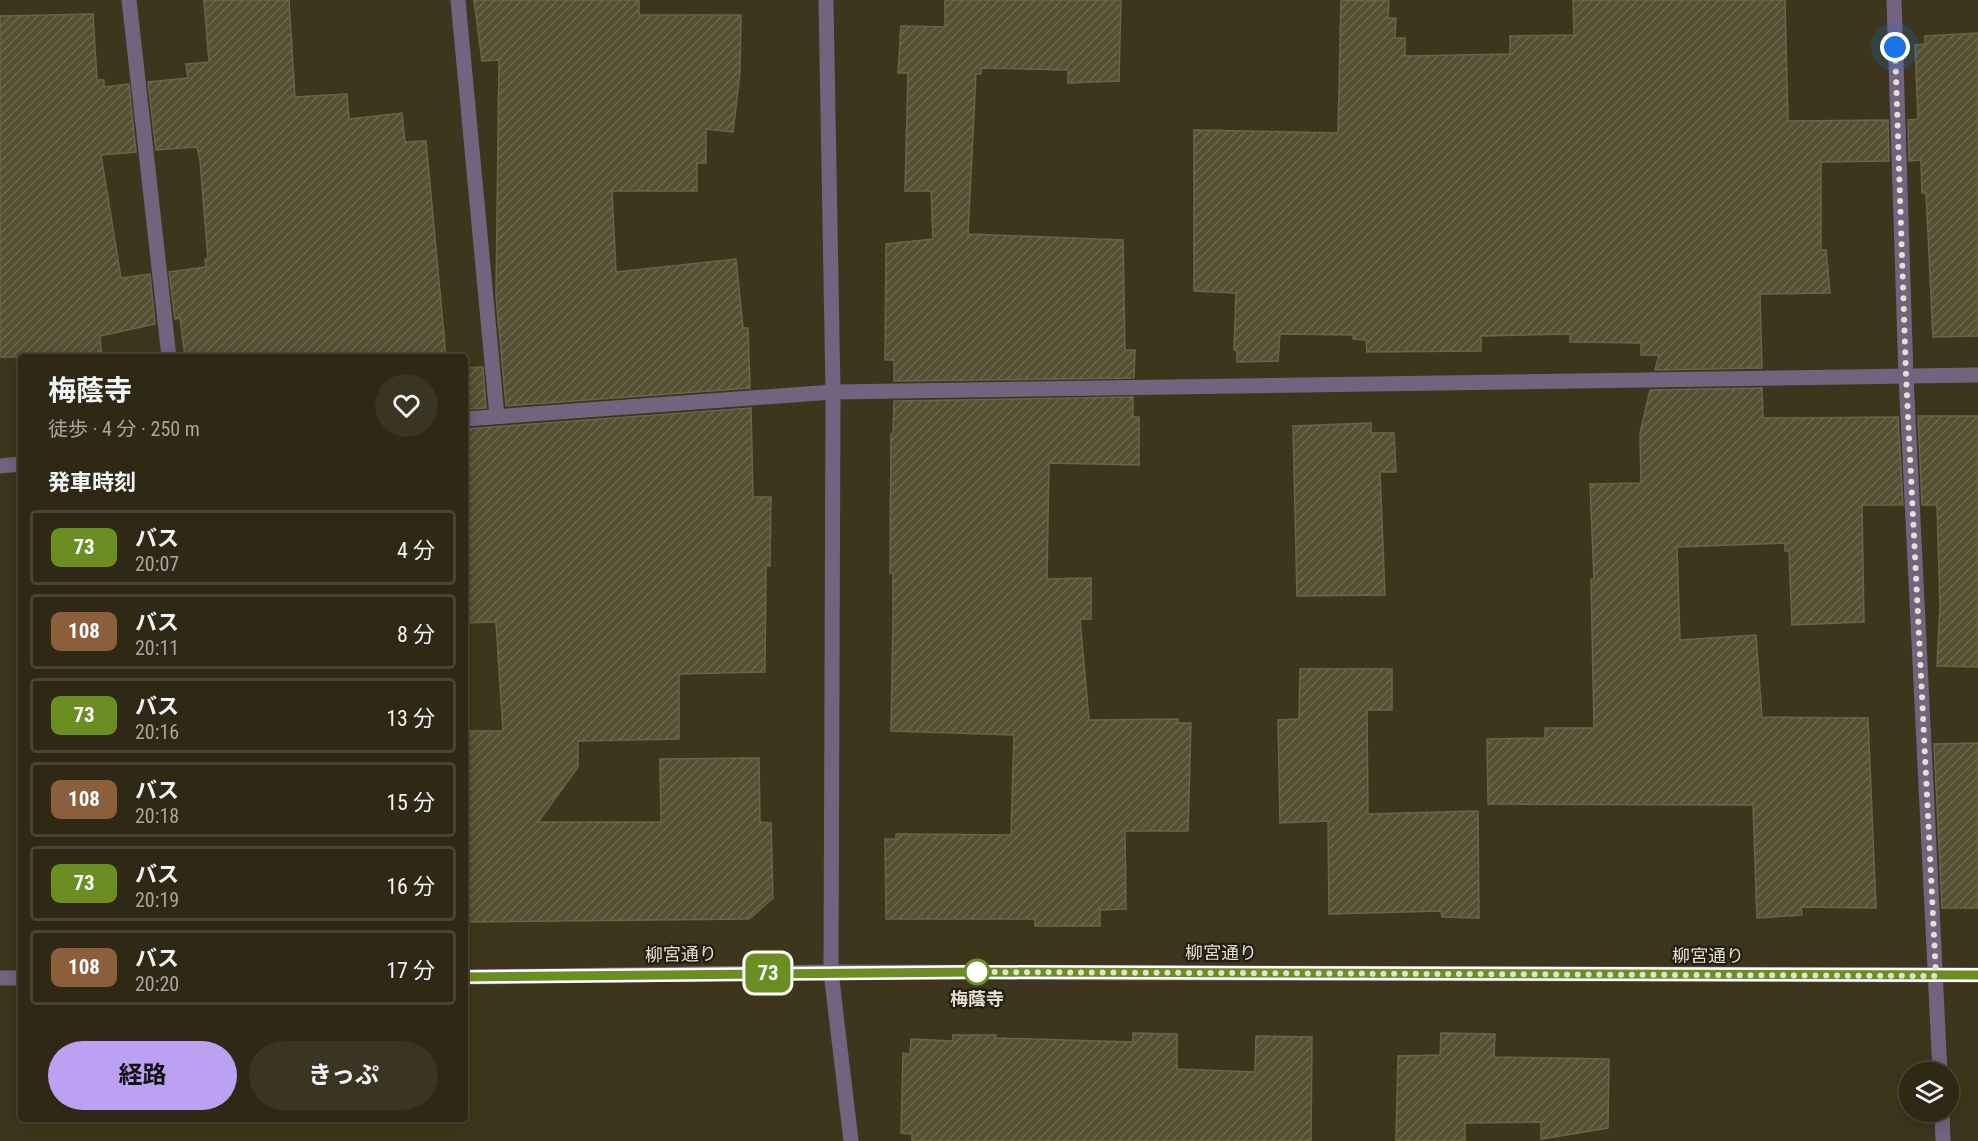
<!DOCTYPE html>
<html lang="ja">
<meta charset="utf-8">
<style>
:root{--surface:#2e2815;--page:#3a3422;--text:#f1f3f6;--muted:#a7a6a0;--line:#494434;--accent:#bca0f2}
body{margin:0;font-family:"Roboto Condensed","Noto Sans JP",sans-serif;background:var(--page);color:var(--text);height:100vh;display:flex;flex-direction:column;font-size:22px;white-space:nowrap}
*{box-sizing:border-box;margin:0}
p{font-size:20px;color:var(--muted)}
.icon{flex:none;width:33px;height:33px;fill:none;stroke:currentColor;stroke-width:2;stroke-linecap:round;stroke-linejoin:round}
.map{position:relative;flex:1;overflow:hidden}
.side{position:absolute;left:18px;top:354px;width:450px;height:768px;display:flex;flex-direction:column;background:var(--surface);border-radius:6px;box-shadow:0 3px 15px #0003,0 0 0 2px var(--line)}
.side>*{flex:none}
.badge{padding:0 12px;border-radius:9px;font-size:21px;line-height:39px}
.tools{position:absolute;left:1899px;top:1062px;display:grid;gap:12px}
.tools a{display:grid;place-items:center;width:60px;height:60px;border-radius:50%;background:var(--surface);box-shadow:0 3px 15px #0003,0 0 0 2px var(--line);font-size:30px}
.you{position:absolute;width:30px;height:30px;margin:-15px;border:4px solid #fff;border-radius:50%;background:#1a73e8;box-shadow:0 0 0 9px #1a73e833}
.map>.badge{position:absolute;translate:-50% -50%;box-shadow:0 0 0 3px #fff}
h2{padding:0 30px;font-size:22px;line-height:54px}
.round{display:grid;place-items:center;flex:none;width:63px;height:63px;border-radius:32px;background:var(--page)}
.overview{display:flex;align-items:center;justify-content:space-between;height:102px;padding:0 30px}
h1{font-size:28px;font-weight:700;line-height:45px}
.primary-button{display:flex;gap:12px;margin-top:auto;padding:12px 30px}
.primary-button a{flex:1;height:69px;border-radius:36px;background:var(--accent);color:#111;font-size:24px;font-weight:700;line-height:69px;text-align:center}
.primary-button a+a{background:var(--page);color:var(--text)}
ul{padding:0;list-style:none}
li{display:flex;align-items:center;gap:18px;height:75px;margin:0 12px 9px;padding:0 18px;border:3px solid var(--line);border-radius:6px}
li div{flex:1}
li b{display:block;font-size:22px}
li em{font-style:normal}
li .badge{min-width:66px;font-weight:700;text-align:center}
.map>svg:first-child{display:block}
.building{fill:url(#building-hatch);stroke:#6b6448;stroke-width:1.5}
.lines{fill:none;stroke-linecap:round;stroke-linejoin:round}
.minor{stroke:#72637f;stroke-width:15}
.tertiary{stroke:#72637f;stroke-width:15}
.line-casing{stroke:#fff;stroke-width:14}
.line{stroke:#6b8e23;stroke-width:9}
.walk{stroke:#e3e0d0;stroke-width:6;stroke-dasharray:0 10.8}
.stop-dot{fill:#fff;stroke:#6b8e23;stroke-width:3}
.labels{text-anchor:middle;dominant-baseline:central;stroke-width:4.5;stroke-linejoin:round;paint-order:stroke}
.street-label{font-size:18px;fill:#e3e0d0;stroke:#211e12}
.stop-label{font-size:18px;font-weight:bold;fill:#e3e0d0;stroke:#211e12}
</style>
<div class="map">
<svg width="1978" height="1141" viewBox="0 0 1978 1141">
<defs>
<pattern id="building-hatch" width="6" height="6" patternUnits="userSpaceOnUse" patternTransform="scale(1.5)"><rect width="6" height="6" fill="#564f34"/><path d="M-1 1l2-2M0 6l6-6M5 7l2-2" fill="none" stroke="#6e6850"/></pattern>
</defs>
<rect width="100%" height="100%" fill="#3d361c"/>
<!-- building -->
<g class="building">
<path d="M 204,0 L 289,0 L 295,97 L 347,94 L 349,119 L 402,113 L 405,142 L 426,141 L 446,357 L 185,357 L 180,318 L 175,319 L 169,272 L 206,267 L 205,259 L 208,259 L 200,160 L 197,147 L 156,150 L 148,82 L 188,78 L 186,64 L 209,62 Z"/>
<path d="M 474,0 L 639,0 L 639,15 L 741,15 L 740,72 L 733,132 L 706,129 L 706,163 L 697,163 L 697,191 L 612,191 L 616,272 L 736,259 L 743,328 L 748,328 L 750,388 L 506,406 L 496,296 L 499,60 L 482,61 Z"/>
<path d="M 945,0 L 1121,0 L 1119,81 L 1068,83 L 1068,70 L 981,68 L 981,74 L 976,74 L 968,234 L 1123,240 L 1125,350 L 1135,350 L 1134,378 L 894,381 L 894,360 L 885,360 L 886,244 L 933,239 L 931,191 L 905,191 L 908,73 L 898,73 L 901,26 L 945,27 Z"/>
<path d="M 1341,0 L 1389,1 L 1388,18 L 1396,18 L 1395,38 L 1405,38 L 1405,56 L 1510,54 L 1510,36 L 1574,35 L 1573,0 L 1785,0 L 1788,121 L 1888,120 L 1889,161 L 1821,162 L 1821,250 L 1826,250 L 1830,293 L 1760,294 L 1762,368 L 1655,370 L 1659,355 L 1641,355 L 1641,343 L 1570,342 L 1570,334 L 1481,336 L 1481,351 L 1367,352 L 1366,340 L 1353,339 L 1353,335 L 1280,334 L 1278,361 L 1237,362 L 1237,351 L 1234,350 L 1236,293 L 1194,291 L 1194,130 L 1338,133 Z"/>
<path d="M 93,14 L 97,80 L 104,80 L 104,87 L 129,84 L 136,152 L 101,155 L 121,278 L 150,274 L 155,324 L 100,336 L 102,357 L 0,357 L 0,16 Z"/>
<path d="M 1978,33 L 1978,336 L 1933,337 L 1926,193 L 1922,193 L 1921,160 L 1909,161 L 1908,120 L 1918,119 L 1915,45 L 1925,44 L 1925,36 Z"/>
<path d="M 483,367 L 486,408 L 465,409 L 465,368 Z"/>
<path d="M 1762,388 L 1763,418 L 1898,417 L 1903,505 L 1862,505 L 1864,622 L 1792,625 L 1789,551 L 1785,551 L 1785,543 L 1677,547 L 1680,640 L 1756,635 L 1762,717 L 1868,718 L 1876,908 L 1801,907 L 1802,915 L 1757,918 L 1753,805 L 1488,804 L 1487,739 L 1545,738 L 1545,728 L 1594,728 L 1591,579 L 1594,579 L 1590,484 L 1641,483 L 1640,433 L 1650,390 Z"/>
<path d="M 1133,397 L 1133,417 L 1139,417 L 1139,465 L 1049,463 L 1047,579 L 1091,578 L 1091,619 L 1080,619 L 1089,720 L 1178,719 L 1178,723 L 1191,723 L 1188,831 L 1125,831 L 1126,909 L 1100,910 L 1100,926 L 1035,926 L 1035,919 L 886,919 L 885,839 L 896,839 L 896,834 L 1011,835 L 1014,735 L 891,731 L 893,621 L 893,573 L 890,573 L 891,434 L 893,433 L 894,401 Z"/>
<path d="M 751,408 L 753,497 L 771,497 L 770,566 L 766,566 L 765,672 L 679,674 L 679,739 L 578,741 L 578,767 L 538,822 L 661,822 L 660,759 L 759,758 L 760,822 L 771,823 L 773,898 L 749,919 L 465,922 L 465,731 L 503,731 L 496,622 L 465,623 L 465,429 Z"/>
<path d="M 1918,416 L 1978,416 L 1978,667 L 1937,666 L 1940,605 L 1937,505 L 1922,505 Z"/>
<path d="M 1371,423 L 1371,433 L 1394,433 L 1396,472 L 1380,472 L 1385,595 L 1297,596 L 1293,426 Z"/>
<path d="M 1300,669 L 1392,669 L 1392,710 L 1367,710 L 1368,814 L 1478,811 L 1479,918 L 1442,917 L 1441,911 L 1329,914 L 1328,821 L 1280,823 L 1278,720 L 1299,719 Z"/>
<path d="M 1978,743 L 1978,908 L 1942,908 L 1934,744 Z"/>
<path d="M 1133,1033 L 1177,1034 L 1177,1069 L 1255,1072 L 1256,1036 L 1312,1037 L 1311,1141 L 912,1141 L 912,1134 L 901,1133 L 903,1053 L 910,1054 L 911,1039 L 953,1041 L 953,1035 L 996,1035 L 995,1038 L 1133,1042 Z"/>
<path d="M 1441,1033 L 1495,1034 L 1494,1057 L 1609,1059 L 1608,1128 L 1541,1139 L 1541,1122 L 1465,1123 L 1465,1141 L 1396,1141 L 1398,1056 L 1440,1055 Z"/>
</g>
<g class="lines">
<!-- minor -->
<g class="minor">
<path d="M 129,0 L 169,357"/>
<path d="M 458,0 L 497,416"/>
<path d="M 1894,0 L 1906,376 L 1940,1072"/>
<path d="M 465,419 L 833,392 L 1978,375"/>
<path d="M 0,466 L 21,464"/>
<path d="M 1942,1112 L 1943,1141"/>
</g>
<!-- tertiary -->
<g class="tertiary">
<path d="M 826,0 L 833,392 L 831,972 L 851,1141"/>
<path d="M 465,977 L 831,972 L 1978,975"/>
<path d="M 0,978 L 21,978"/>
</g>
</g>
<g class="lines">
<!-- line casing -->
<g class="line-casing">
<path id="line" d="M 465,977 L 975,972 L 1978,975"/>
</g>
<!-- line -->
<use href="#line" class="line"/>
<!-- walk -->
<path class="walk" d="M 977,972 L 975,972 L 1936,976 L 1906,376 L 1895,47"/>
</g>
<!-- markers -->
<circle class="stop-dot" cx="977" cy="972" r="12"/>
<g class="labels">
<!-- street labels -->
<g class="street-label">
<text x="1221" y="952">柳宮通り</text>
<text transform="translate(681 954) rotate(-1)">柳宮通り</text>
<text x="1708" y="955">柳宮通り</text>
</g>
<!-- stop labels -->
<g class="stop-label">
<text x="977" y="998">梅蔭寺</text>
</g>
</g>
</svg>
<div class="tools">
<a><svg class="icon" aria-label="layers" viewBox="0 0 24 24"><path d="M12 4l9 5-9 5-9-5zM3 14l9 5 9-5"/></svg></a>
</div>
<div class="you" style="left:1895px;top:47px"></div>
<b class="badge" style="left:768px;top:973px;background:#6b8e23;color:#fff">73</b>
<section class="side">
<div class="overview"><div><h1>梅蔭寺</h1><p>徒歩 · 4 分 · 250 m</p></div><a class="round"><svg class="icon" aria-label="heart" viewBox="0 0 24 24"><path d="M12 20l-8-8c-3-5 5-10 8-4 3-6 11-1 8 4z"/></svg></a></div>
<h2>発車時刻</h2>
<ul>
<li><span class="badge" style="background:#6b8e23;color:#fff">73</span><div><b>バス</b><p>20:07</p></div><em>4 分</em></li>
<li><span class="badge" style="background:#8b5e3c;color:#fff">108</span><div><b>バス</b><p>20:11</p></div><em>8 分</em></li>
<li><span class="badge" style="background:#6b8e23;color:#fff">73</span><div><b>バス</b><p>20:16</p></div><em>13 分</em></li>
<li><span class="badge" style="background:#8b5e3c;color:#fff">108</span><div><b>バス</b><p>20:18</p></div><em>15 分</em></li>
<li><span class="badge" style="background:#6b8e23;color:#fff">73</span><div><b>バス</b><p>20:19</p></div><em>16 分</em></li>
<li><span class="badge" style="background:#8b5e3c;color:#fff">108</span><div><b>バス</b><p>20:20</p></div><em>17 分</em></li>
</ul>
<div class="primary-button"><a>経路</a><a>きっぷ</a></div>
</section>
</div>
